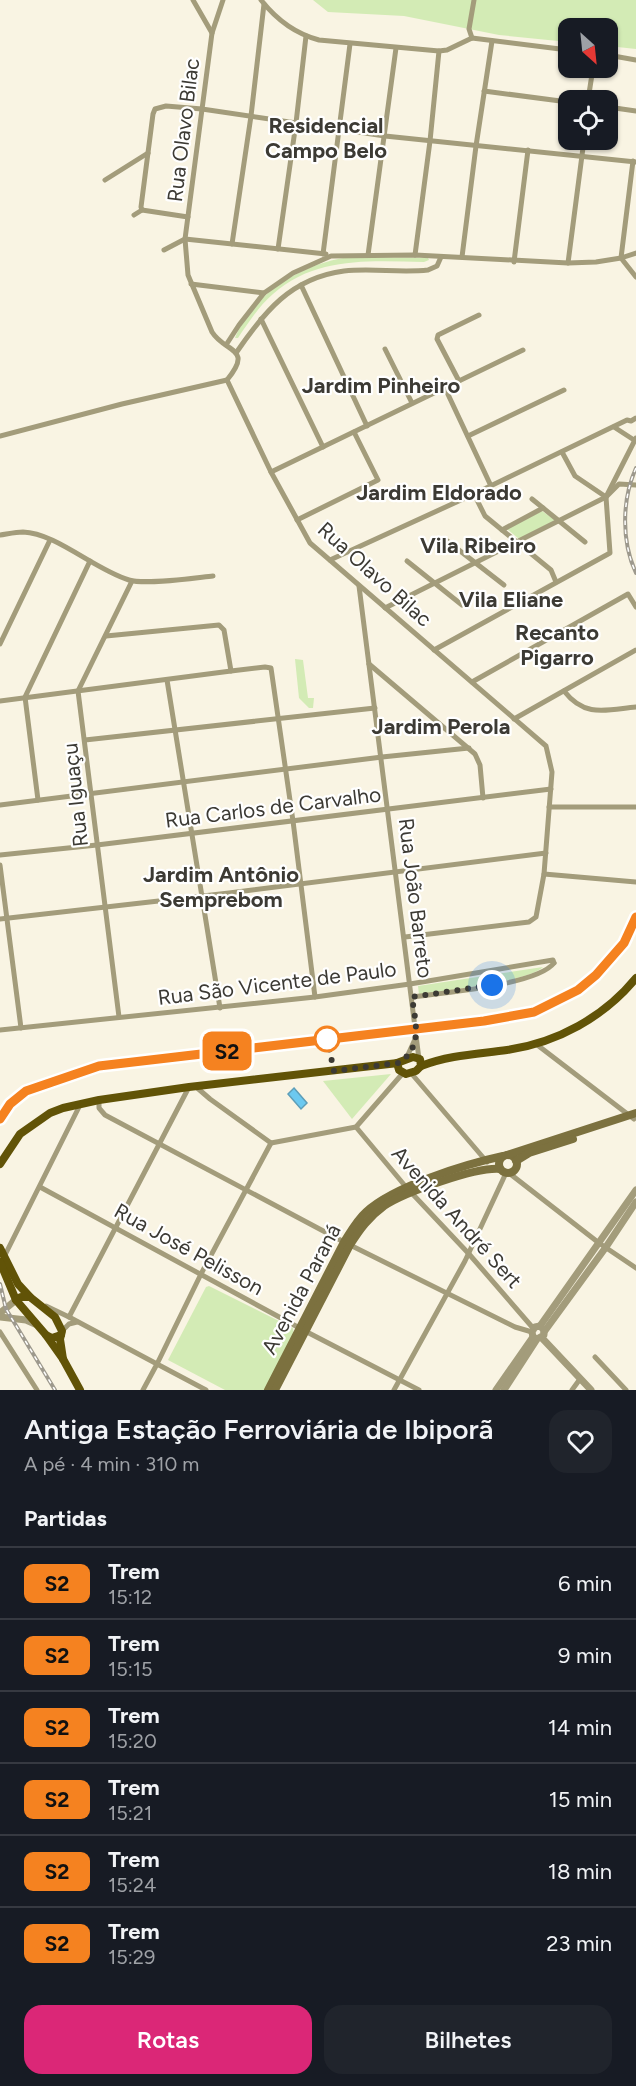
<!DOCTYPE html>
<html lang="pt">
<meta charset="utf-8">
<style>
:root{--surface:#171b24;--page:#20242c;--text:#f1f3f6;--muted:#9ea1a6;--line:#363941;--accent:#db2777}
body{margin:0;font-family:Figtree,sans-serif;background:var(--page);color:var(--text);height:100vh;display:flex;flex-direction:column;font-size:22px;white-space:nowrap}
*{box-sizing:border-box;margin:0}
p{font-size:20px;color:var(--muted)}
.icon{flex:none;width:33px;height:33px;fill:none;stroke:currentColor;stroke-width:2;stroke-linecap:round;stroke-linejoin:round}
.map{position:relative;height:1390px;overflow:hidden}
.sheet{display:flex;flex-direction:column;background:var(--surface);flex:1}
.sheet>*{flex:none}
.badge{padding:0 12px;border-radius:9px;font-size:21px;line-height:39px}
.needle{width:39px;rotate:153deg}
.controls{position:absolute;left:558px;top:18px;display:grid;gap:12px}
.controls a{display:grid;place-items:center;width:60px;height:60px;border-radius:12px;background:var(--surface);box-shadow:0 2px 4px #0004;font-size:30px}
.you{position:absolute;width:30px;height:30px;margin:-15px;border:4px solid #fff;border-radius:50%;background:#1a73e8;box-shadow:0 0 0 9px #1a73e833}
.map>.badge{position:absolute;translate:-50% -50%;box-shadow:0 0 0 3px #fff}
h2{padding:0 24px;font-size:22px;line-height:54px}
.round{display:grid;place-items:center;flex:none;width:63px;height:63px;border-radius:18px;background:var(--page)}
.head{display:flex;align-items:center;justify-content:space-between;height:102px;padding:0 24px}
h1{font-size:28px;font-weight:600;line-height:45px}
.cta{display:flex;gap:12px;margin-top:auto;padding:12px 24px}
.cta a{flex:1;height:69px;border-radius:18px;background:var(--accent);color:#fff;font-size:24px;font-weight:600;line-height:69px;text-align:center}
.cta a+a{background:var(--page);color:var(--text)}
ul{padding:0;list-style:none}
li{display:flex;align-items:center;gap:18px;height:72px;padding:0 24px;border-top:2px solid var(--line)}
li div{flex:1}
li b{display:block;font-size:22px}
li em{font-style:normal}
li .badge{min-width:66px;font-weight:700;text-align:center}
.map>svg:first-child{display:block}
.green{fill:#d3ebb5}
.water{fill:#6cc9f0;stroke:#5e9eb8;stroke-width:1.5}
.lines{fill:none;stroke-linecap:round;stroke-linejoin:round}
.minor{stroke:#a39c7b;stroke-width:5}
.tertiary{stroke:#a39c7b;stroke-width:7}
.secondary{stroke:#7c713f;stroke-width:8}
.primary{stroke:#615307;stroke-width:8}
.rail-casing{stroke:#9d998d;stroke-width:4}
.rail{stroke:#fff;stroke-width:1.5;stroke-dasharray:4.5;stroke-linecap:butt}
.line-casing{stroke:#fff;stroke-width:14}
.line{stroke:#f58220;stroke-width:9}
.walk{stroke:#3c3a34;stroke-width:6;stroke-dasharray:0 10.8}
.stop-dot{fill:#fff;stroke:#f58220;stroke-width:3}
.labels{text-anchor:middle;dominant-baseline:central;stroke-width:4.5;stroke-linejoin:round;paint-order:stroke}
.street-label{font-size:21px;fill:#3c3a34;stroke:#fff}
.neighbourhood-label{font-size:22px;font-weight:bold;fill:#3c3a34;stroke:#fff}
</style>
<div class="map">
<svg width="636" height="1390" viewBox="0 0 636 1390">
<rect width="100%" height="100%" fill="#f9f4e3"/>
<!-- green -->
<g class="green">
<path d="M 313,0 L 636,0 L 636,49 L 608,46 L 608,28 L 568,28 L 568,42 L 499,35 L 404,16 L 328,12 Z"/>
<path d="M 351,257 L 428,258 L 429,260 L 424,262 C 370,261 316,256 273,294 C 259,306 248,323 238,338 L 235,338 C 252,293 305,262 351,257 Z"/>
<path d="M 542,511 L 555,520 L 519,539 L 507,529 Z"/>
<path d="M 295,659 L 303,660 L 308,698 L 314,698 L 313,708 L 309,708 L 299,698 Z"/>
<path d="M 543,967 C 528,982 445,990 419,995 L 418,986 Z"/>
<path d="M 391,1074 L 352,1119 L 323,1081 Z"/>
<path d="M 209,1286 L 293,1328 L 294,1335 L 265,1390 L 225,1390 L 168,1360 L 206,1287 Z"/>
</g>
<!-- water -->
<path class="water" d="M 294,1088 L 307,1103 L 301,1109 L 288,1094 Z"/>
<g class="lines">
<!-- minor -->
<g class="minor">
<path d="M 193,0 L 212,33"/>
<path d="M 223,0 L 212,33 L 185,239 L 188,275 L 212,332 C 225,353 254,347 227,380"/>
<path d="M 261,0 C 276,19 296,34 319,40 L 439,51 L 447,50 L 472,38 L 568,50"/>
<path d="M 472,38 L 469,29 L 474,0"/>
<path d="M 608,55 L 636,60"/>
<path d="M 484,91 L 568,102"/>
<path d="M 588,100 L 593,68"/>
<path d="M 608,107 L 636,111"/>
<path d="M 633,161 L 621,258 L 636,277"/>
<path d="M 105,180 L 148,153"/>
<path d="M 142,210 L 141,207 L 153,114 L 155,109 L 166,106 L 202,109 L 385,136 L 636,162"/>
<path d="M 134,215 L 142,210 L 188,217"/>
<path d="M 232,244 L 251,116 L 264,4"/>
<path d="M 278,249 L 296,123 L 306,36"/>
<path d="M 164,250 L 185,239 L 326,254"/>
<path d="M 323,254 L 350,44"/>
<path d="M 368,255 L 396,48"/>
<path d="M 415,255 L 430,141 L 439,51"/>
<path d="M 462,257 L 476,146 L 492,41"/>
<path d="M 514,262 L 528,150"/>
<path d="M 568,263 L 584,140"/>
<path d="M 191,284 L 264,293"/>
<path d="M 301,285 L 367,426"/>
<path d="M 261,319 L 323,447"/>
<path d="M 226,345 L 239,325 L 264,293 L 293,273 L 331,256 L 415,255 L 568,263 L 596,262 L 621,258 L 636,253"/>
<path d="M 385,349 L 412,403"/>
<path d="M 236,353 C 264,312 291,278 344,271 C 372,268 400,273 428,270 L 437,266 L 441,257"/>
<path d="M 227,380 L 271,472 L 310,543 L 546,746 L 552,772 L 544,874 L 536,917 L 529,922 L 405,937"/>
<path d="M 459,381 L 437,339 L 438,335 L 479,315"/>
<path d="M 445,388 L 491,486"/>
<path d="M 614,427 L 634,440"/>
<path d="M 0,436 L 122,404 L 227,380"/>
<path d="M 468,436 L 564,390"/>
<path d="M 562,452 L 575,476 L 606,497"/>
<path d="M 271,472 L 523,350"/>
<path d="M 474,494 L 485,516 L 551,570 L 556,582"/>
<path d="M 532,499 L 585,542"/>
<path d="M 297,520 L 378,480 L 354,432"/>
<path d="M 502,530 L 543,508"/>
<path d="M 0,535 C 7,534 16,532 23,532 C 56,533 95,570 129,580 C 146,585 194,578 213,576"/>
<path d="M 446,540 L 504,585"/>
<path d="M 330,560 L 474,494 L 627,420 L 631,421 L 636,418"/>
<path d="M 407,561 L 462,605"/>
<path d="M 359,586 L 419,1059"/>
<path d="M 385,608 L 606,497 L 619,484 L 636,485"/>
<path d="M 106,636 L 219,625 L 224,630 L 231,671"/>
<path d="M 0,644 L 50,540"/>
<path d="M 434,650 L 610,553 L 606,497 L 636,438"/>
<path d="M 369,664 L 475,754 L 480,765 L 483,798"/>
<path d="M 167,680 L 220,1008"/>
<path d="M 472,682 L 628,594 L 636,607"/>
<path d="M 564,691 C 585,718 606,710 636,707"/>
<path d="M 0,701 L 231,671 L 265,667 L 271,668 L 293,821 L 315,997"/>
<path d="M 514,719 L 636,650"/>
<path d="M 85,740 L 375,708"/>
<path d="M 38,800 L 25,697 L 90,561"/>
<path d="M 0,805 L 382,757 L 469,748"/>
<path d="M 549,807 L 636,807"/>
<path d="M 0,855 L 97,845 L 551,789"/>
<path d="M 0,865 L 21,1028"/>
<path d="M 544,874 L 636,882"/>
<path d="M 0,919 L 229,893 L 546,853"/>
<path d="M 412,997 C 441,993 537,985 554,963"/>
<path d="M 119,1017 L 78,691 L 132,581"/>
<path d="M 0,1030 L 315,997 L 410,984 L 553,960 L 554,963"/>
<path d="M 536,1044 L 634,1119"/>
<path d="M 406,1059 L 416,1037"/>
<path d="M 411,1073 L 487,1162"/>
<path d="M 195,1086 L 210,1099 L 271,1143 L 356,1127 L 403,1073"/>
<path d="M 99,1100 L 99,1108 L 105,1115 L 344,1242 L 515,1327 L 532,1332"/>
<path d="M 356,1127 L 406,1187 L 469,1254 L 533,1328"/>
<path d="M 509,1173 L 599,1243 L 636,1268"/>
<path d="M 40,1187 L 305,1331 L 419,1390"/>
<path d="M 4,1257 L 80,1105"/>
<path d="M 46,1306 L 69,1317 L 157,1364 L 143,1390"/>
<path d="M 69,1317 L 189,1087"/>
<path d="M 62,1331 L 69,1324 L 77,1322"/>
<path d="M 0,1332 L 37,1390"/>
<path d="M 595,1357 L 626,1390"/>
<path d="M 206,1390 L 157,1364 L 201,1274 L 271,1143"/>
<path d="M 394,1390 L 465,1261 L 506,1173"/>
<path d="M 572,1390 L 580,1379"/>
</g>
<!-- tertiary -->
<g class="tertiary">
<path d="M 0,1313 L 16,1300"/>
<path d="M 0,1317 L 26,1320 L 35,1324"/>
<path d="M 540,1326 L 636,1190"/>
<path d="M 544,1332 L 606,1247 L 636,1202"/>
<path d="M 542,1338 L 591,1390"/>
<path d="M 496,1390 L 533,1337"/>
<path d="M 504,1390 L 537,1339 L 544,1335 L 544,1330 L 540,1326 L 535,1327 L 532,1332 L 533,1337 L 537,1339"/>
</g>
<!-- secondary -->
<g class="secondary">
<circle cx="508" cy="1164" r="9"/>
<path d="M 507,1155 L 636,1113"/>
<path d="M 516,1161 L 529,1153 L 573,1139"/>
<path d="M 268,1390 L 344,1242 C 351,1231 357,1220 366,1212 C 394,1186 466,1164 503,1156"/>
<path d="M 275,1390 L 350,1245 C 360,1229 369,1217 384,1206 C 405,1192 476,1167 500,1169"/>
</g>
<!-- primary -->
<g class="primary">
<path d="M 413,1057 L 420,1059 L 421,1066 L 416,1071 L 406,1074 L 399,1070 L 397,1063 Z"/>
<path d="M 421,1066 C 449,1055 478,1054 507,1050 C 557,1043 604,1017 636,978"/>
<path d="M 0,1164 L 20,1134 L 50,1113 L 63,1108 L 99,1100 L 189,1087 L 398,1063"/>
<path d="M 0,1248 L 18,1284 L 30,1297"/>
<path d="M 0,1262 L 16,1300"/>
<path d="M 46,1335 L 63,1359 L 80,1390"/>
<path d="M 61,1335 L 52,1338 L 46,1335 L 16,1300 L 21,1297 L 30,1297 L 55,1317 L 62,1331 L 60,1339 L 63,1359"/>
</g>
<!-- rail casing -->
<g class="rail-casing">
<g id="rail">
<path d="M 636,468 C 622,499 621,541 636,573"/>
<path d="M 0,1119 L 10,1104 L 26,1091 L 99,1066 L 484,1021 L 534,1012 L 578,990 L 596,975 L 624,943 L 636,916"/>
<path d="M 0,1284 L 6,1309 L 55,1390"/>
</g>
</g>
<!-- rail -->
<use href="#rail" class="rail"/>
</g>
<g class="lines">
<!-- line casing -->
<g class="line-casing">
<path id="line" d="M 0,1119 L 10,1104 L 26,1091 L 99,1066 L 484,1021 L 534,1012 L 578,990 L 596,975 L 624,943 L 636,917"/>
</g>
<!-- line -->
<use href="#line" class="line"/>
<!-- walk -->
<path class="walk" d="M 327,1039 L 334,1071 L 398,1063 C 424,1048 415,1021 412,997 L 492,985"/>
</g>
<!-- markers -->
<circle class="stop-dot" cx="327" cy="1039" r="12"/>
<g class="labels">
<!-- street labels -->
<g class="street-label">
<text transform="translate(183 130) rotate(-83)">Rua Olavo Bilac</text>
<text transform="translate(375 574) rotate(42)">Rua Olavo Bilac</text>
<text transform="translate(75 795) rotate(-96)">Rua Iguaçu</text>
<text transform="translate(273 807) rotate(-7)">Rua Carlos de Carvalho</text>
<text transform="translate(416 898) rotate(83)">Rua João Barreto</text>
<text transform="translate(277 983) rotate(-7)">Rua São Vicente de Paulo</text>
<text transform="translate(457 1217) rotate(48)">Avenida André Sert</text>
<text transform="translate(189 1249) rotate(29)">Rua José Pelisson</text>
<text transform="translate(301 1289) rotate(-62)">Avenida Paraná</text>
</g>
<!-- neighbourhood labels -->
<g class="neighbourhood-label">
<text x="326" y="125">Residencial<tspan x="326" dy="25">Campo Belo</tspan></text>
<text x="381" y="385">Jardim Pinheiro</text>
<text x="439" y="492">Jardim Eldorado</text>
<text x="478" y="545">Vila Ribeiro</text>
<text x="511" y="599">Vila Eliane</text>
<text x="557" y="632">Recanto<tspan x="557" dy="25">Pigarro</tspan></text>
<text x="441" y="726">Jardim Perola</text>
<text x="221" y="874">Jardim Antônio<tspan x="221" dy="25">Semprebom</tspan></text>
</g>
</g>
</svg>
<div class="controls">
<a><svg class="needle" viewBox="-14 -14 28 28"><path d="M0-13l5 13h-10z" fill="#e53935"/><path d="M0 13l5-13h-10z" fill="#9ea1a6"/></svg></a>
<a><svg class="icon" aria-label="locate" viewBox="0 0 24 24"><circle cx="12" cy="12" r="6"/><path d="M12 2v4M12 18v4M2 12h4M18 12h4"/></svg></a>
</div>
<div class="you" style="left:492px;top:985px"></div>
<b class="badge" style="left:227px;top:1051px;background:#f58220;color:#111">S2</b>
</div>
<section class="sheet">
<div class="head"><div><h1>Antiga Estação Ferroviária de Ibiporã</h1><p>A pé · 4 min · 310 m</p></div><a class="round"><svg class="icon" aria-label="heart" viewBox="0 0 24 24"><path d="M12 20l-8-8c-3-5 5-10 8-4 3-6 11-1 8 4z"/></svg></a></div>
<h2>Partidas</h2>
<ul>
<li><span class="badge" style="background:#f58220;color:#111">S2</span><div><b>Trem</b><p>15:12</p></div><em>6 min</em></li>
<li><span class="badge" style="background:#f58220;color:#111">S2</span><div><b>Trem</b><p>15:15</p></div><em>9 min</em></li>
<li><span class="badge" style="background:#f58220;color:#111">S2</span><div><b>Trem</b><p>15:20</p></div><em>14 min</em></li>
<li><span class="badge" style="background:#f58220;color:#111">S2</span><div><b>Trem</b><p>15:21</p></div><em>15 min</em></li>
<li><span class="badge" style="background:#f58220;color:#111">S2</span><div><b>Trem</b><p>15:24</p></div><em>18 min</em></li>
<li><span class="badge" style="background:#f58220;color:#111">S2</span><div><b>Trem</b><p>15:29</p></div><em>23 min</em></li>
</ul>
<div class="cta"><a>Rotas</a><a>Bilhetes</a></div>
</section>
